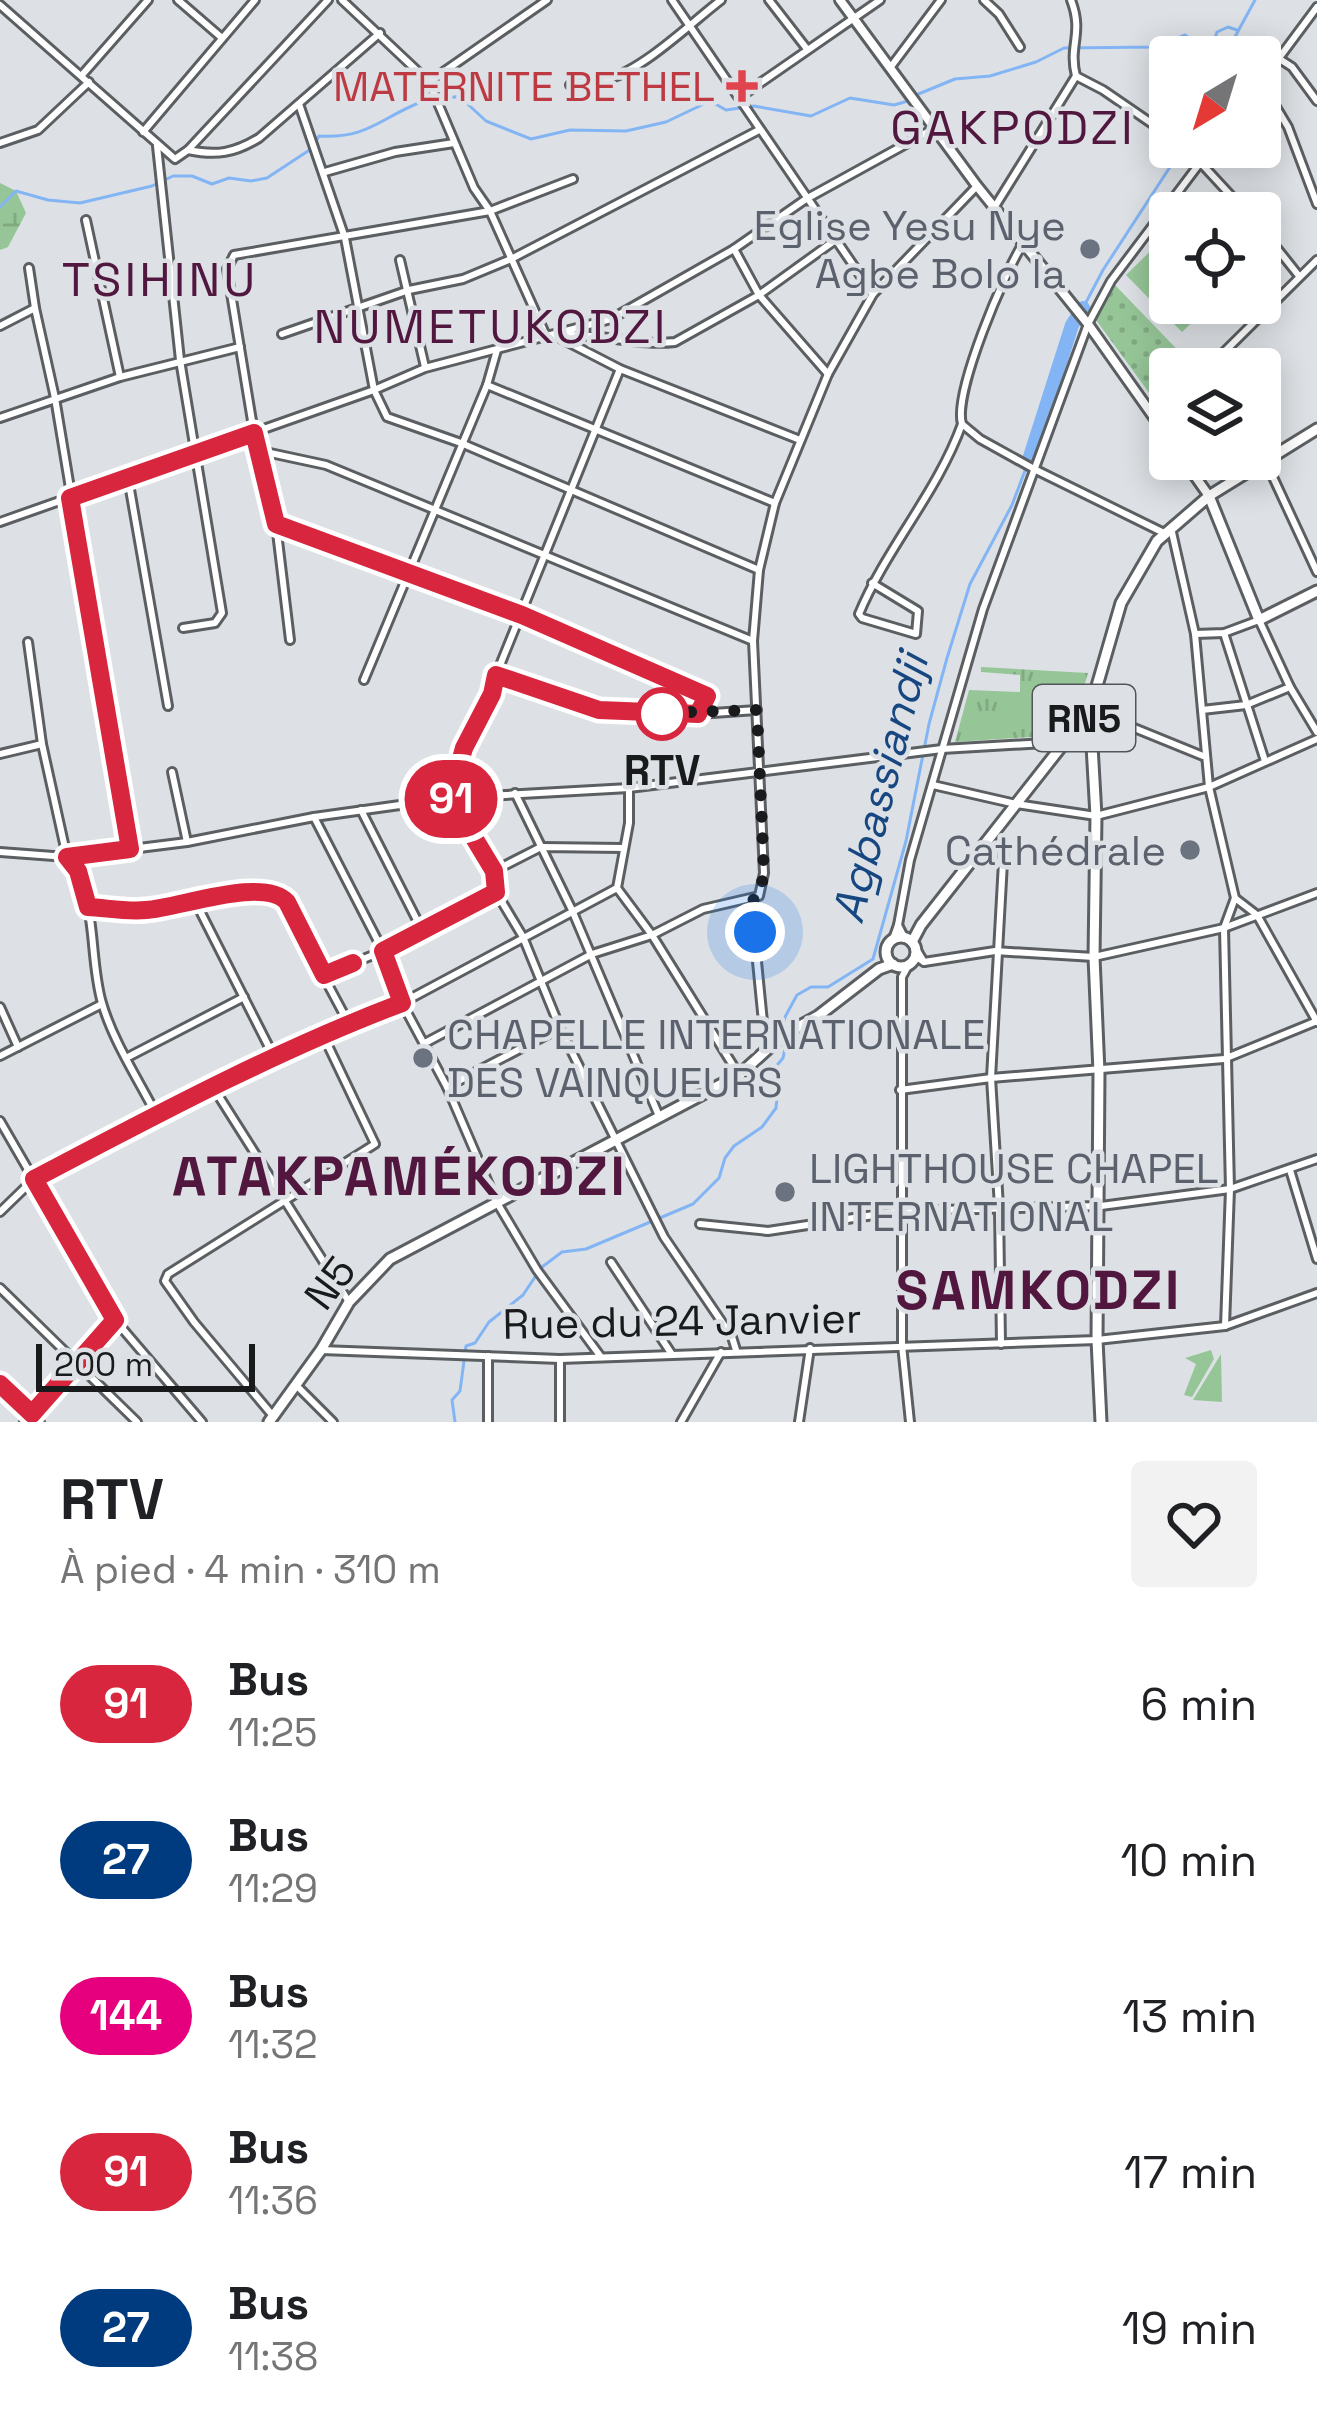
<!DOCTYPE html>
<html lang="fr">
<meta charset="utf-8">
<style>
:root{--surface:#fff;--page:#f2f2f2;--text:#202124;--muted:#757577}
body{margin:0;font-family:"Space Grotesk",sans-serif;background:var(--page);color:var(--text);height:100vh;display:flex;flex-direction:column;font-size:45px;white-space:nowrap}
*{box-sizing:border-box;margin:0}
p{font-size:39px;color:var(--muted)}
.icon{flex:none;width:66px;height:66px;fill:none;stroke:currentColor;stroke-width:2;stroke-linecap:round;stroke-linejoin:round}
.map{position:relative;height:1422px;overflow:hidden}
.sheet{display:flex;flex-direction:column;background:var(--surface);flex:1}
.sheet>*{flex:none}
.badge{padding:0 24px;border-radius:39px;font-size:42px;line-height:78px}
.needle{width:78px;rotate:218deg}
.buttons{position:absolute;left:1149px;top:36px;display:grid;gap:24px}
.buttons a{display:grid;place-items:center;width:132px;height:132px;border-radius:12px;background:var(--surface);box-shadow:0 6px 30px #0003;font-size:60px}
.scale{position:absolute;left:36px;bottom:30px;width:219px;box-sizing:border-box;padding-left:12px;border:6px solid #181a1b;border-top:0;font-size:33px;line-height:42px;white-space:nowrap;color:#181a1b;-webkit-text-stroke:9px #dde1e5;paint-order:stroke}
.you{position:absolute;width:60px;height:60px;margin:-30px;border:9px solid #fff;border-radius:50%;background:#1a73e8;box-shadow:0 0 0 18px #1a73e833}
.map>.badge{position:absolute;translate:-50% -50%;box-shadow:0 0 0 6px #fff}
.round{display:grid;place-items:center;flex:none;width:126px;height:126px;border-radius:12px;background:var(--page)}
.headline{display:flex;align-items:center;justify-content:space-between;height:204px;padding:0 60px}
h1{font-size:57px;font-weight:700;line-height:90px}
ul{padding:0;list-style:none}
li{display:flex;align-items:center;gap:36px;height:156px;padding:0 60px}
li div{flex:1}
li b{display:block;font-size:45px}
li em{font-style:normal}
li .badge{min-width:132px;font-weight:700;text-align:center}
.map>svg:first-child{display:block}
.grass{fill:url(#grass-tufts)}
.wetland{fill:url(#wetland-marsh)}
.park{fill:url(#park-dots)}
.garden{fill:#96c698}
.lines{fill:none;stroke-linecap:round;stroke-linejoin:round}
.stream{stroke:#83b5f5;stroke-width:3}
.river{stroke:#83b5f5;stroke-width:14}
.minor-casing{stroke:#5b5f62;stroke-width:12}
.tertiary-casing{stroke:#5b5f62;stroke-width:14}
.secondary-casing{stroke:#5b5f62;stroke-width:15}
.primary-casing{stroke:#5b5f62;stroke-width:15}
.minor{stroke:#fff;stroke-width:6}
.tertiary{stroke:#fff;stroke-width:8}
.secondary{stroke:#fff;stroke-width:9}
.primary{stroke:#fff;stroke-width:9}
.line-casing{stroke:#fff;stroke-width:27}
.line{stroke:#d7263d;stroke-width:18}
.walk{stroke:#181a1b;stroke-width:12;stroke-dasharray:0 21.6}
.health-dot{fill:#e0444e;stroke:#dde1e5;stroke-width:4.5}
.worship-dot{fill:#6b7280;stroke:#dde1e5;stroke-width:4.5}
.stop-dot{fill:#fff;stroke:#d7263d;stroke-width:6}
.labels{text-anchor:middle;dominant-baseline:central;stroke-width:9;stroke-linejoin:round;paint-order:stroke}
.shield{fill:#dde1e5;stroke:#535658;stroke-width:3}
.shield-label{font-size:39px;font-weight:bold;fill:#181a1b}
.health-label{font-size:42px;fill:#be3a42;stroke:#dde1e5;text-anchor:end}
.worship-label{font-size:42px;fill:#5b616d;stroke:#dde1e5;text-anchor:end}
.stop-label{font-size:42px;font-weight:bold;fill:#181a1b;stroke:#dde1e5}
.street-label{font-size:42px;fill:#181a1b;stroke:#dde1e5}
.water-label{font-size:45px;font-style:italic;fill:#174780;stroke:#dde1e5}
.quarter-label{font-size:48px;letter-spacing:3px;fill:#51173f;stroke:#dde1e5}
.district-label{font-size:54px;font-weight:bold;letter-spacing:3px;fill:#51173f;stroke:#dde1e5}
</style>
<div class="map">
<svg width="1317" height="1422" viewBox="0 0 1317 1422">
<defs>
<pattern id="grass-tufts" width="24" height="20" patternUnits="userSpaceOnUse" patternTransform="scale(3)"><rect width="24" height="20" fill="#96c698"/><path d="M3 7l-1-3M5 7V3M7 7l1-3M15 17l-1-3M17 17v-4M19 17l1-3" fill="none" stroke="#81aa82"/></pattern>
<pattern id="wetland-marsh" width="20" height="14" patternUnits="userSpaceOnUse" patternTransform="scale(3)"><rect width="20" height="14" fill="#96c698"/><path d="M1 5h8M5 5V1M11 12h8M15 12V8" fill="none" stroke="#81aa82"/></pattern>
<pattern id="park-dots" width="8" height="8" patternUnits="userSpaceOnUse" patternTransform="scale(3)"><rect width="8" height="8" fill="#96c698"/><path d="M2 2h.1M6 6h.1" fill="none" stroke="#81aa82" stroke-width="1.8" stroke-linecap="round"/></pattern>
</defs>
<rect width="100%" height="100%" fill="#dde1e5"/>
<!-- grass -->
<path class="grass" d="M 981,667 L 1088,673 L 1084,687 L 1036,685 L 1037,693 L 1055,694 L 1048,713 L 1068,726 L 1061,735 L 955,742 L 969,690 L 1020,692 L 1020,675 L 981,672 Z"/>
<!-- wetland -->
<path class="wetland" d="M 0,183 L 16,191 L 26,213 L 8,247 L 0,250 Z"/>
<!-- park -->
<path class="park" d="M 1115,285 L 1195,368 L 1170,369 L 1170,393 L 1158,405 L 1096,320 Z"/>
<!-- garden -->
<g class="garden">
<path d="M 1170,232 L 1170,303 L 1212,303 L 1182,332 L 1126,275 Z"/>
<path d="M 1211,1350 L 1214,1359 L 1192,1397 L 1184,1395 L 1196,1364 L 1185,1358 Z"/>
<path d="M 1221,1354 L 1222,1402 L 1193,1400 Z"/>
</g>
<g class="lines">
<!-- stream -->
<g class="stream">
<path d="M 1224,57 L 1255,0"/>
<path d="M 916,95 L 955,79 L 990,76 L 1036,62 L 1064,48 L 1157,47 L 1185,35 L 1199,45 L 1212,48 L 1217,32 L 1228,27 L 1237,30"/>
<path d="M 316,141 L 319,136 C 368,139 380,118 421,102 C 433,97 446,100 459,96 L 486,121 L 531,139 L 570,130 L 626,131 L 666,122 L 710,101 L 726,110 L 754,106 L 811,116 L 850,98 L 894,105 L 908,101"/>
<path d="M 0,207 L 16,191 L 48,200 L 80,203 L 152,186 L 173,176 L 192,176 L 212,184 L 229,178 L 251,181 L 267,178 L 311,149"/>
<path d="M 1083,308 L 1103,270 L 1183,147"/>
<path d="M 783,1029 L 785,1017 L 797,995 L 811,987 L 828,987 L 873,959 L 906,841 L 929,724 L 947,658 L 970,584 L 1012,505 L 1026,468"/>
<path d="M 538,1270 L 562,1252 L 586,1249 L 693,1204 L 719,1178 L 725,1158 L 734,1146 L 762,1127 L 776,1108 L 778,1089 L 773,1070 L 783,1058 L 787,1038"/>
<path d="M 455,1422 L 452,1400 L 460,1391 L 466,1346 L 475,1343 L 489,1322 L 523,1295 L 537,1274"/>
</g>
<!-- river -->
<path class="river" d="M 1028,463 L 1072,325 L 1083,308"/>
<!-- minor casing -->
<g class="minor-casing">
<g id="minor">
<path d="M 178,0 L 222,38"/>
<path d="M 342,0 L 429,82 L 547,0"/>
<path d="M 672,0 L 873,294"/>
<path d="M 769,0 L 807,49"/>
<path d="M 984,0 L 999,14 L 1020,47"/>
<path d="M 1071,0 C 1084,34 1068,45 1076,76"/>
<path d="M 0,5 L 175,159 L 188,150 C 217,156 234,153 259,138 L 380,33"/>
<path d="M 1278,58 L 1292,67 L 1317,101"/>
<path d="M 890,68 L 941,0"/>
<path d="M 82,75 L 148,0"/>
<path d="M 1262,81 L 1317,7"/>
<path d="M 429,82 L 474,188 L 490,211 L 547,338"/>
<path d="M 1261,82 L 1288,127 L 1317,204"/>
<path d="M 570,85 C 587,79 596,83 608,79 C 644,69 691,23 721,0"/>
<path d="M 740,97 L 880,0"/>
<path d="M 299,104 L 345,238 L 374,390 L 387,417 L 461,443 L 759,570"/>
<path d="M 143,132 L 255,0"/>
<path d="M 0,143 L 38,130 L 89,82"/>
<path d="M 157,146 L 180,360 L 222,613 L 215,623 L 183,628"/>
<path d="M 1186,147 L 1247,213"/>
<path d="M 188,150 L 328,0"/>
<path d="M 325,172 L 395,152 L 454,143"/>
<path d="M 994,208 L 1076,76 L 1103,90 L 1170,136"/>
<path d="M 86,220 L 120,377"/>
<path d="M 1260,227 L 1299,276"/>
<path d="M 1024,242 C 1005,271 953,393 962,424 L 980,439 L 1036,470 L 1164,533"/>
<path d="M 734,249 L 759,295 L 828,374"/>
<path d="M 400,260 L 425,367"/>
<path d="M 29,268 L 35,308"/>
<path d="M 0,326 L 35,308 L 55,398 L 130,849"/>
<path d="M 282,334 L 409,290 L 463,279 L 511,259 L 759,130"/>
<path d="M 566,335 C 603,334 640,346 675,342 L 759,295 L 834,241"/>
<path d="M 556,336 L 620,369 L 800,440"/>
<path d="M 1207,369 L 1317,260"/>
<path d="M 487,385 L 775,503"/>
<path d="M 0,418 L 120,377 L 240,347"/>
<path d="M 1155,419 L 1170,405"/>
<path d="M 261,451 L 326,465 L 753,641"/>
<path d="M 1266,462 L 1317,572"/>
<path d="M 128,478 L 168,706"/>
<path d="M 0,522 L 374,390 L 425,368 L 611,319 L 734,249 L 806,199 L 935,128"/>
<path d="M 276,524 L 522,615 L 694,688 L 707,696 L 698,714"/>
<path d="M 1171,528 L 1195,634 L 1209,787 L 1235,898 L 1224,928 L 1230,1189 L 1225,1326"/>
<path d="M 872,583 L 918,611 L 916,634 L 862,618 L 859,614 C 887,547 937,493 962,424"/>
<path d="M 1224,633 L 1265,761"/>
<path d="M 1195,634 L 1224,633 L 1259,620 L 1290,687 L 1317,732"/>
<path d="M 290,640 L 276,524 L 254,433 L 227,269 L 234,255 L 490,211 L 573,179"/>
<path d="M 28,642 L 42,744 L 67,857 C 99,898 88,955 102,1003 C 113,1041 138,1079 156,1114"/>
<path d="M 496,675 L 620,369"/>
<path d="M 364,680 L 487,385 L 497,350"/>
<path d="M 1090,710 L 1203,756"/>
<path d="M 1202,710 L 1246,705 L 1290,687"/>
<path d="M 0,754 L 42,744"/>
<path d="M 172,772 L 187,842"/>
<path d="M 933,785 L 1016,804 L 1096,816 L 1209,787 L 1317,739"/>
<path d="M 629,788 L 629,823 L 617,888 L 652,935 L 739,1075"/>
<path d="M 515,793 L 572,910 L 659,1116"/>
<path d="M 361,810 L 421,928"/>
<path d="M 314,817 L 383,951 L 402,1003 L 447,1087 L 496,1201 L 537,1270 L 601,1357"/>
<path d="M 0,852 L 67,857 L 187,842 L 314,817 L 450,798 L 629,788 L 942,749 L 1063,742"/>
<path d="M 494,871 L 541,847 L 623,848"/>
<path d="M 1235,898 L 1257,915 L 1317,1022"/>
<path d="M 195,901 L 275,1059"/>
<path d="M 751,901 L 763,1022 L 782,1036"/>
<path d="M 88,907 L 139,911 L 267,891 L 280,895 L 348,1022"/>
<path d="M 898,925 L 910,860 L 983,609 L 1088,324 L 1111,281 L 1212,147"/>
<path d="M 893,939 L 898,925 L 904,937"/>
<path d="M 912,942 L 924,962 L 915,956"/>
<path d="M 924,962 L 995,951 L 1094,957 L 1224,928 L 1317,893"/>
<path d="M 909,964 L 902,977 L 902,1345 L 910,1422"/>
<path d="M 324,975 L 383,951 L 496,892"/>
<path d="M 0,1007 L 18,1047"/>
<path d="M 425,1043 L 592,954 L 652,935 L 703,909 L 759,896 L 764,873 L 753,641 L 759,570 L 775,503 L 828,374 L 873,294 L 977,186"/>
<path d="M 0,1056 L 102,1004"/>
<path d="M 128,1057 L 244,997"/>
<path d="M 213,1087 L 349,1302"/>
<path d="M 447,1087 L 560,1028"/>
<path d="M 900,1090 L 991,1078 L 1224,1059 L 1317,1021"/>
<path d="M 0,1121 L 115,1320 L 202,1422"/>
<path d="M 1290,1170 L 1317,1259"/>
<path d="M 0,1212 L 34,1179 L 156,1114 L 349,1023 L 402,1003 L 617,888"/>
<path d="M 700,1224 L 768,1231 L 900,1211 L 1101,1206 L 1230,1189 L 1317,1159"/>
<path d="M 611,1262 L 671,1353"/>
<path d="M 0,1288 L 137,1422"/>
<path d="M 1001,1344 L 999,1207 L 991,1078 L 1004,844"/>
<path d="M 321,1350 L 560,1359 L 1097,1340 L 1225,1326 L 1317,1293"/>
<path d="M 736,1350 L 732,1337 L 664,1237 L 560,1028 L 523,937 L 496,892 L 494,871 L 450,798 L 464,748 L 492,694 L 496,675 L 611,713 L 698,714 L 757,710"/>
<path d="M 488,1356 L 488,1422"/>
<path d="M 0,1384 L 40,1422"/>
<path d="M 296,1385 L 333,1422"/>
<path d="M 273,1416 L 194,1322 L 165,1281 L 168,1274 L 375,1144 L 323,1035"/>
<path d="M 24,1422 L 115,1320"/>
<path d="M 560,1422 L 560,1360"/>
<path d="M 681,1422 L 721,1352"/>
<path d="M 799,1422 L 810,1348"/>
</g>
</g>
<!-- tertiary casing -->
<g class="tertiary-casing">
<g id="tertiary">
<path d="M 840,0 L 977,186 L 1088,324 L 1170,440"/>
<path d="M 1183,459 L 1209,496"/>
</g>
</g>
<!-- secondary casing -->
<g class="secondary-casing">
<g id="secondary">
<path d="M 1209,496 L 1259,620 L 1317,591"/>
<path d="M 1090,710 L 1096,816 L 1094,957 L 1099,1072 L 1097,1340 L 1101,1422"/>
</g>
</g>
<!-- primary casing -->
<g class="primary-casing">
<g id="primary">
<circle cx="901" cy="952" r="15"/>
<path d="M 912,942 L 921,925 L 1090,710 L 1121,603 L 1157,541 L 1209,496 L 1317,429"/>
<path d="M 269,1422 L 321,1350 L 349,1302 L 390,1259 L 739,1075 L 782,1036 L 818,1016 L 879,969 L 893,964"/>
</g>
</g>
<!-- minor -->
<use href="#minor" class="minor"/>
<!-- tertiary -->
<use href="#tertiary" class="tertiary"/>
<!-- secondary -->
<use href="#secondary" class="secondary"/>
<!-- primary -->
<use href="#primary" class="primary"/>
</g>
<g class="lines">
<!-- line casing -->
<g class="line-casing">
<path id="line" d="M 0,1384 L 32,1414 L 115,1320 L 34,1179 C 154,1116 275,1051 402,1003 L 383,951 L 496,892 L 494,871 L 450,798 L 464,748 L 492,694 L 496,675 L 599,710 L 698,714 L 707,696 L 522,615 L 276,524 L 254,433 L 70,498 L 130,849 L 67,857 L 78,871 L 88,907 C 107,908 127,912 146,910 C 179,908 263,876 287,902 L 324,975 L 353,963"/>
</g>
<!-- line -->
<use href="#line" class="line"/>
<!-- walk -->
<path class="walk" d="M 662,714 L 655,713 L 757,710 L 764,873 L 759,896 L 750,902 L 755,932"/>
</g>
<!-- markers -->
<path class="health-dot" d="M736 68h12v12h12v12h-12v12h-12v-12h-12v-12h12z"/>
<g class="worship-dot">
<circle cx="1090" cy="249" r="12"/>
<circle cx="1190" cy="850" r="12"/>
<circle cx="423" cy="1058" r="12"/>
<circle cx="785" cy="1192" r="12"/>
</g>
<circle class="stop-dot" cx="662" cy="714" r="24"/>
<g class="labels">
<!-- shield labels -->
<rect class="shield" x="1033" y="685" width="102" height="66" rx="9"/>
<g class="shield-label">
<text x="1084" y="718">RN5</text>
</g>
<!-- health labels -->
<g class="health-label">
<text x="715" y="86">MATERNITE BETHEL</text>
</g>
<!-- worship labels -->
<g class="worship-label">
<text x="1066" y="225">Eglise Yesu Nye<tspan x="1066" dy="48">Agbe Bolo la</tspan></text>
<text x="1166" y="850">Cathédrale</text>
<text x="447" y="1034" text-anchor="start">CHAPELLE INTERNATIONALE<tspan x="447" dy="48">DES VAINQUEURS</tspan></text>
<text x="809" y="1168" text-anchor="start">LIGHTHOUSE CHAPEL<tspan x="809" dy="48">INTERNATIONAL</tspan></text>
</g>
<!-- stop labels -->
<g class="stop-label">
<text x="662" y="770">RTV</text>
</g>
<!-- street labels -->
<g class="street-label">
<text transform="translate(330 1283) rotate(-53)">N5</text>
<text transform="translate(682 1321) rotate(-1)">Rue du 24 Janvier</text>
</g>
<!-- water labels -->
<g class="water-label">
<text transform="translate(880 788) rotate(-76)">Agbassiandji</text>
</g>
<!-- quarter labels -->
<g class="quarter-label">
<text x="1013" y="127">GAKPODZI</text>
<text x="160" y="279">TSIHINU</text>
<text x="491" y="326">NUMETUKODZI</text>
</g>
<!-- district labels -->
<g class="district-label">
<text x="400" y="1176">ATAKPAMÉKODZI</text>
<text x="1039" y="1290">SAMKODZI</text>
</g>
</g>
</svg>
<div class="buttons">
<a><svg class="needle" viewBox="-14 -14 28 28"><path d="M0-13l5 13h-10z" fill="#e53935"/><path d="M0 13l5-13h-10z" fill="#757577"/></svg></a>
<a><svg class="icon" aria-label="locate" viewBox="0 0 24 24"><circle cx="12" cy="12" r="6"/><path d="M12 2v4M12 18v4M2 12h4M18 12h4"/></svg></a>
<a><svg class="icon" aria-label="layers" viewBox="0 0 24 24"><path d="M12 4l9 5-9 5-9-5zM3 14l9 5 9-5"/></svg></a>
</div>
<div class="scale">200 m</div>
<div class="you" style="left:755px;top:932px"></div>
<b class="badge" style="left:451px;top:799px;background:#d7263d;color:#fff">91</b>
</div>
<section class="sheet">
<div class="headline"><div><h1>RTV</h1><p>À pied · 4 min · 310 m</p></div><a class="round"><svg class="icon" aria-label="heart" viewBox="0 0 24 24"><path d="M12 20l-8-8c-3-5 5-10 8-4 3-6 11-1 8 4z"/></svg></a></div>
<ul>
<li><span class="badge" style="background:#d7263d;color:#fff">91</span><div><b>Bus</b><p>11:25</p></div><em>6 min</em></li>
<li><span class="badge" style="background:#003b80;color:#fff">27</span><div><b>Bus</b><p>11:29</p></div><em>10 min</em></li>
<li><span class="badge" style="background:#e6007e;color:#fff">144</span><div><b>Bus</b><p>11:32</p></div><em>13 min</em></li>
<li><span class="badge" style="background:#d7263d;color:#fff">91</span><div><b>Bus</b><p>11:36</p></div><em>17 min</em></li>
<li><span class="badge" style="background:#003b80;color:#fff">27</span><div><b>Bus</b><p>11:38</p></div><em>19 min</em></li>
</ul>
</section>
